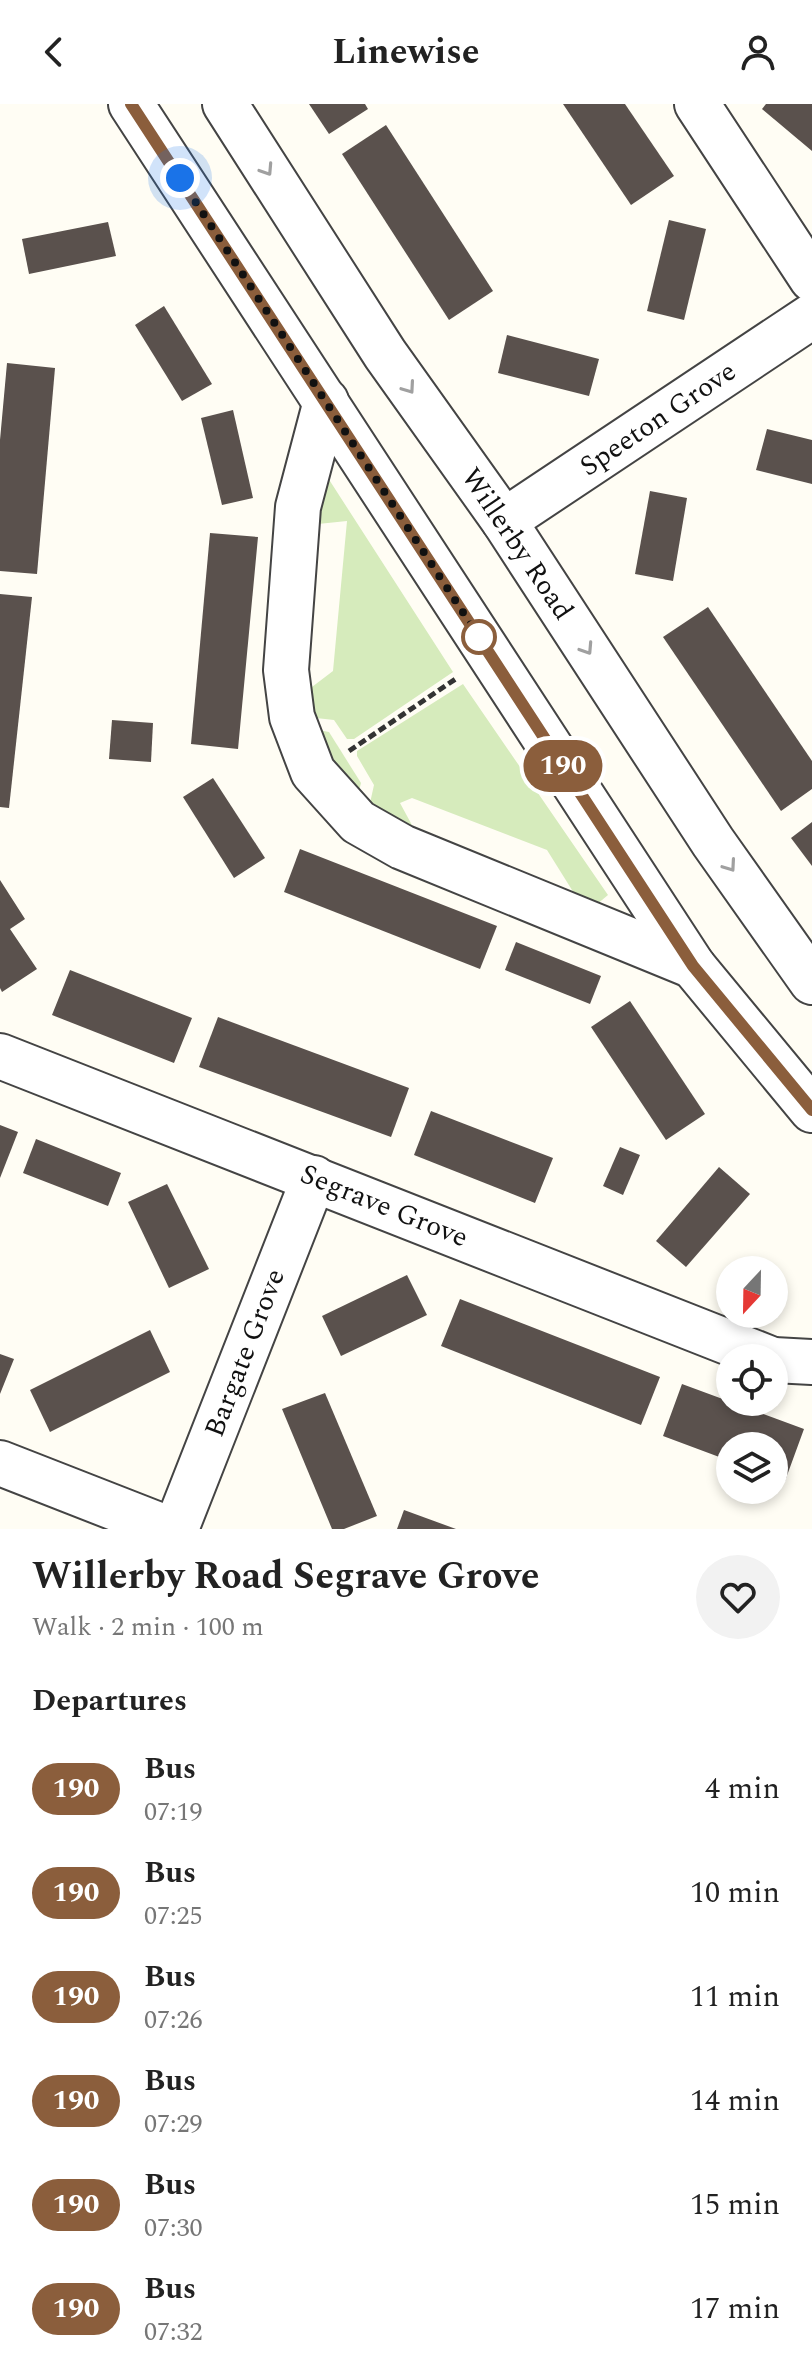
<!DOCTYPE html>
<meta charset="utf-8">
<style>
:root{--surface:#fff;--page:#f2f2f2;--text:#222;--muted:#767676}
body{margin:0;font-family:Spectral,serif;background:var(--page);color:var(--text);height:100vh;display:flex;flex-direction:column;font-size:30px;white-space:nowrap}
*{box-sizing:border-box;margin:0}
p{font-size:26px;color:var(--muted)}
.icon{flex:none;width:44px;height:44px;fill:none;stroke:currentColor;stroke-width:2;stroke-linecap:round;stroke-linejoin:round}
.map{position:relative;height:1425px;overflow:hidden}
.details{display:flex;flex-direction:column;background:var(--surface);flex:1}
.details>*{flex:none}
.badge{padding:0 16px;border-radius:26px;font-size:28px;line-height:52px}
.needle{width:52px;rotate:202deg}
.tools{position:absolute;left:716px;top:1152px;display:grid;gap:16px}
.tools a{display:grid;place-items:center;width:72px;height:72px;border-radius:50%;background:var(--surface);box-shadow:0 4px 12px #0003;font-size:40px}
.you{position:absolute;width:40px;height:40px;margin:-20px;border:6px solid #fff;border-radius:50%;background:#1a73e8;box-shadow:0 0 0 12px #1a73e833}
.map>.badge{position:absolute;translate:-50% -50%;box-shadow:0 0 0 4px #fff}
h2{padding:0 32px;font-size:30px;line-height:72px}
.round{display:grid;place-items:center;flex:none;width:84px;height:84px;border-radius:42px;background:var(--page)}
.summary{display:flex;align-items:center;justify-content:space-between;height:136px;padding:0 32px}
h1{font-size:38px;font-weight:700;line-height:60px}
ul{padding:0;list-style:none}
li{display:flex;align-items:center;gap:24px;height:104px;padding:0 32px}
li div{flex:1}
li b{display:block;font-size:30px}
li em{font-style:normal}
li .badge{min-width:88px;font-weight:700;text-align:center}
header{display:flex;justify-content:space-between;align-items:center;height:104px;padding:0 32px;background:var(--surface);font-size:36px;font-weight:700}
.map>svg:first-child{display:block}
.green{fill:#d6ebbc}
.building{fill:#5a514d}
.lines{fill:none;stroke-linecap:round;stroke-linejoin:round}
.minor-casing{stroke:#444;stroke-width:48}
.path{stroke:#333;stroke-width:5;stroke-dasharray:8 4;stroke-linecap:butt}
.minor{stroke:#fff;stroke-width:44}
.oneway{stroke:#a0a0a0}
.line-casing{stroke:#fff;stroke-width:18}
.line{stroke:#8b5e3c;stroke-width:12}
.walk{stroke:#111;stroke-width:8;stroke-dasharray:0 14.4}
.stop-dot{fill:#fff;stroke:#8b5e3c;stroke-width:4}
.labels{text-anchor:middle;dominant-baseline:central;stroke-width:8;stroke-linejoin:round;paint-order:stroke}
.street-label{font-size:28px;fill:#111;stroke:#fff}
</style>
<header><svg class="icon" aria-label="back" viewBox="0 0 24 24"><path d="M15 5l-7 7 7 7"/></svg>Linewise<svg class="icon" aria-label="person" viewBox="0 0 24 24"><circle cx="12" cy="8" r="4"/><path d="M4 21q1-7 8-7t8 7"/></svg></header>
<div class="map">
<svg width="812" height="1425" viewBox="0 0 812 1425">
<rect width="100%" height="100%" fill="#fffdf4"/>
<!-- green -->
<g class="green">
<path d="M 328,374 L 453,568 L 354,635 L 347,635 L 334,616 L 316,614 L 308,586 L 333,567 L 347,417 L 318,420 L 317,386 Z"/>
<path d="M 463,580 L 608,791 L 596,801 L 577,794 L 547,746 L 412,694 L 400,699 L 413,723 L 370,699 L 374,681 L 357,652 L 357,647 Z"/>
<path d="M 318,626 L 329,628 L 361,679 L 358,691 L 332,665 Z"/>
</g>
<!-- building -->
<g class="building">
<path d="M 309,0 L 365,0 L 368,5 L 329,30 Z"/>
<path d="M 563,0 L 625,0 L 674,72 L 631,101 Z"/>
<path d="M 766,0 L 812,0 L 812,47 L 762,5 Z"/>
<path d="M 386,21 L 493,187 L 449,216 L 342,50 Z"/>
<path d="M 669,116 L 706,125 L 684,216 L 647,207 Z"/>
<path d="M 108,118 L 116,152 L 29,170 L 22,135 Z"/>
<path d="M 164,202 L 212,280 L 182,297 L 135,221 Z"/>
<path d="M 507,231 L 599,255 L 589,292 L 498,269 Z"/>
<path d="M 7,259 L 55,264 L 37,470 L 0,467 L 0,336 Z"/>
<path d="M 233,306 L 253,394 L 222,401 L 201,314 Z"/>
<path d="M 767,325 L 812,336 L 812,380 L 756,366 Z"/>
<path d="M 650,387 L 687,394 L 673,477 L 635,470 Z"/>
<path d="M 210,429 L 258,433 L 238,645 L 191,640 Z"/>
<path d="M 0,490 L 32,493 L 9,704 L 0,703 Z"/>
<path d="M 708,503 L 812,657 L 812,685 L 781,707 L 663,533 Z"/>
<path d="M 112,616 L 153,619 L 151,658 L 109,655 Z"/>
<path d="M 213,674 L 265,754 L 234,774 L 183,693 Z"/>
<path d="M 812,718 L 812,762 L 791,734 Z"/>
<path d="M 300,745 L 497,822 L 480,865 L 284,788 Z"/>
<path d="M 0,776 L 25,815 L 10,825 L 37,865 L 2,888 L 0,884 Z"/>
<path d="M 516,838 L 601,872 L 590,900 L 505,866 Z"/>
<path d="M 70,866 L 192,914 L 174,959 L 52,911 Z"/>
<path d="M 630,897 L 705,1010 L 666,1036 L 591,923 Z"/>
<path d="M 218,913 L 409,984 L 391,1033 L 199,963 Z"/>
<path d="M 431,1007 L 553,1054 L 535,1099 L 414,1051 Z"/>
<path d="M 0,1021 L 18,1028 L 0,1074 Z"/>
<path d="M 36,1035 L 121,1069 L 108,1102 L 23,1069 Z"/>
<path d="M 620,1043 L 640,1051 L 623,1091 L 603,1082 Z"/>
<path d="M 719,1063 L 750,1090 L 686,1163 L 656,1137 Z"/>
<path d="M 167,1080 L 209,1165 L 169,1184 L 128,1098 Z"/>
<path d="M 407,1171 L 427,1211 L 341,1252 L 322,1212 Z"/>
<path d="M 460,1195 L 660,1273 L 641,1321 L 441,1242 Z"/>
<path d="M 150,1226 L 170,1268 L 50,1328 L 30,1286 Z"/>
<path d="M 0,1250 L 14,1255 L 0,1290 Z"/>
<path d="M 682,1280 L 804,1325 L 785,1377 L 774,1373 L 774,1342 L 730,1342 L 730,1357 L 663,1332 Z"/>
<path d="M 325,1289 L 377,1412 L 344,1425 L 332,1425 L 282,1305 Z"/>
<path d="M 404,1406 L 456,1425 L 397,1425 Z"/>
</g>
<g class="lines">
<!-- minor casing -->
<g class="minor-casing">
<g id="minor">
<path d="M 131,0 L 693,862 L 812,1006"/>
<path d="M 225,0 L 385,250 L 504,417 L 713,738 L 812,878"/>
<path d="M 697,0 L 812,175"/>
<path d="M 326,297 L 298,403 L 286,566 L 292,613 L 313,668 L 358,718 L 402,743 L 693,862"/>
<path d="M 504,417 L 812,212"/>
<path d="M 0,952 L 768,1254"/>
<path d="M 774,1256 L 812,1258"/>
<path d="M 0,1359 L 169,1425"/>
<path d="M 176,1425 L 314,1074"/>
</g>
</g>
<!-- path -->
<path class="path" d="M 349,647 L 457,574"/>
<!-- minor -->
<use href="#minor" class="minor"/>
</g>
<!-- one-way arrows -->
<defs><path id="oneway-chevron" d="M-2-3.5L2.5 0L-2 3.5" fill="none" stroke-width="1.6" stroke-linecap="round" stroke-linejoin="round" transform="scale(2)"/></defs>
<g class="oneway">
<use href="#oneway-chevron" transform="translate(267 66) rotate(57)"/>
<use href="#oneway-chevron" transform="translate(409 284) rotate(55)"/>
<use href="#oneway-chevron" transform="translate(587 545) rotate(57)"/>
<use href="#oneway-chevron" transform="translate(730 762) rotate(55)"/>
</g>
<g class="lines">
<!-- line casing -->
<g class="line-casing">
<path id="line" d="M 131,0 L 693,862 L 812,1006"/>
</g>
<!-- line -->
<use href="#line" class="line"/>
<!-- walk -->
<path class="walk" d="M 180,74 L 479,533"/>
</g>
<!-- markers -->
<circle class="stop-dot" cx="479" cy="533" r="16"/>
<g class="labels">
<!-- street labels -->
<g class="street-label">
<text transform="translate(658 315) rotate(-34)">Speeton Grove</text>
<text transform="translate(517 440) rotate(56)">Willerby Road</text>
<text transform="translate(384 1102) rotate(22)">Segrave Grove</text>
<text transform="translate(245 1249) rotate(-69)">Bargate Grove</text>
</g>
</g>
</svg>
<div class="tools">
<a><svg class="needle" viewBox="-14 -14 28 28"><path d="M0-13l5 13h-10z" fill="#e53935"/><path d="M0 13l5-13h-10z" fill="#767676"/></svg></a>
<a><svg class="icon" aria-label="locate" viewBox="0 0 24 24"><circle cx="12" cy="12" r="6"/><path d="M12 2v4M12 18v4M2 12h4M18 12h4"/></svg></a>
<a><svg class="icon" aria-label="layers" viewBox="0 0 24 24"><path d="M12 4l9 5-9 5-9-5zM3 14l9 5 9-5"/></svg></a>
</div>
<div class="you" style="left:180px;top:74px"></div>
<b class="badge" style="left:563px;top:662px;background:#8b5e3c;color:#fff">190</b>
</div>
<section class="details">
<div class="summary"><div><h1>Willerby Road Segrave Grove</h1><p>Walk · 2 min · 100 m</p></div><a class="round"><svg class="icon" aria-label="heart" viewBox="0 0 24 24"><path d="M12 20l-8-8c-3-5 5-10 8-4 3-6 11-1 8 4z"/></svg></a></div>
<h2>Departures</h2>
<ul>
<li><span class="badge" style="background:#8b5e3c;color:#fff">190</span><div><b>Bus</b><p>07:19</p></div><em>4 min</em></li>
<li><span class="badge" style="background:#8b5e3c;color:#fff">190</span><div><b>Bus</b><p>07:25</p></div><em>10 min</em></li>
<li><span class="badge" style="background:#8b5e3c;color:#fff">190</span><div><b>Bus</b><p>07:26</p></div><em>11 min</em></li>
<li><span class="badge" style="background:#8b5e3c;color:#fff">190</span><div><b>Bus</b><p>07:29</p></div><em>14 min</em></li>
<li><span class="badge" style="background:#8b5e3c;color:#fff">190</span><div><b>Bus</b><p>07:30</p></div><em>15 min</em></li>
<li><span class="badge" style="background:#8b5e3c;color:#fff">190</span><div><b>Bus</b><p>07:32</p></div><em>17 min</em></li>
</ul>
</section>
